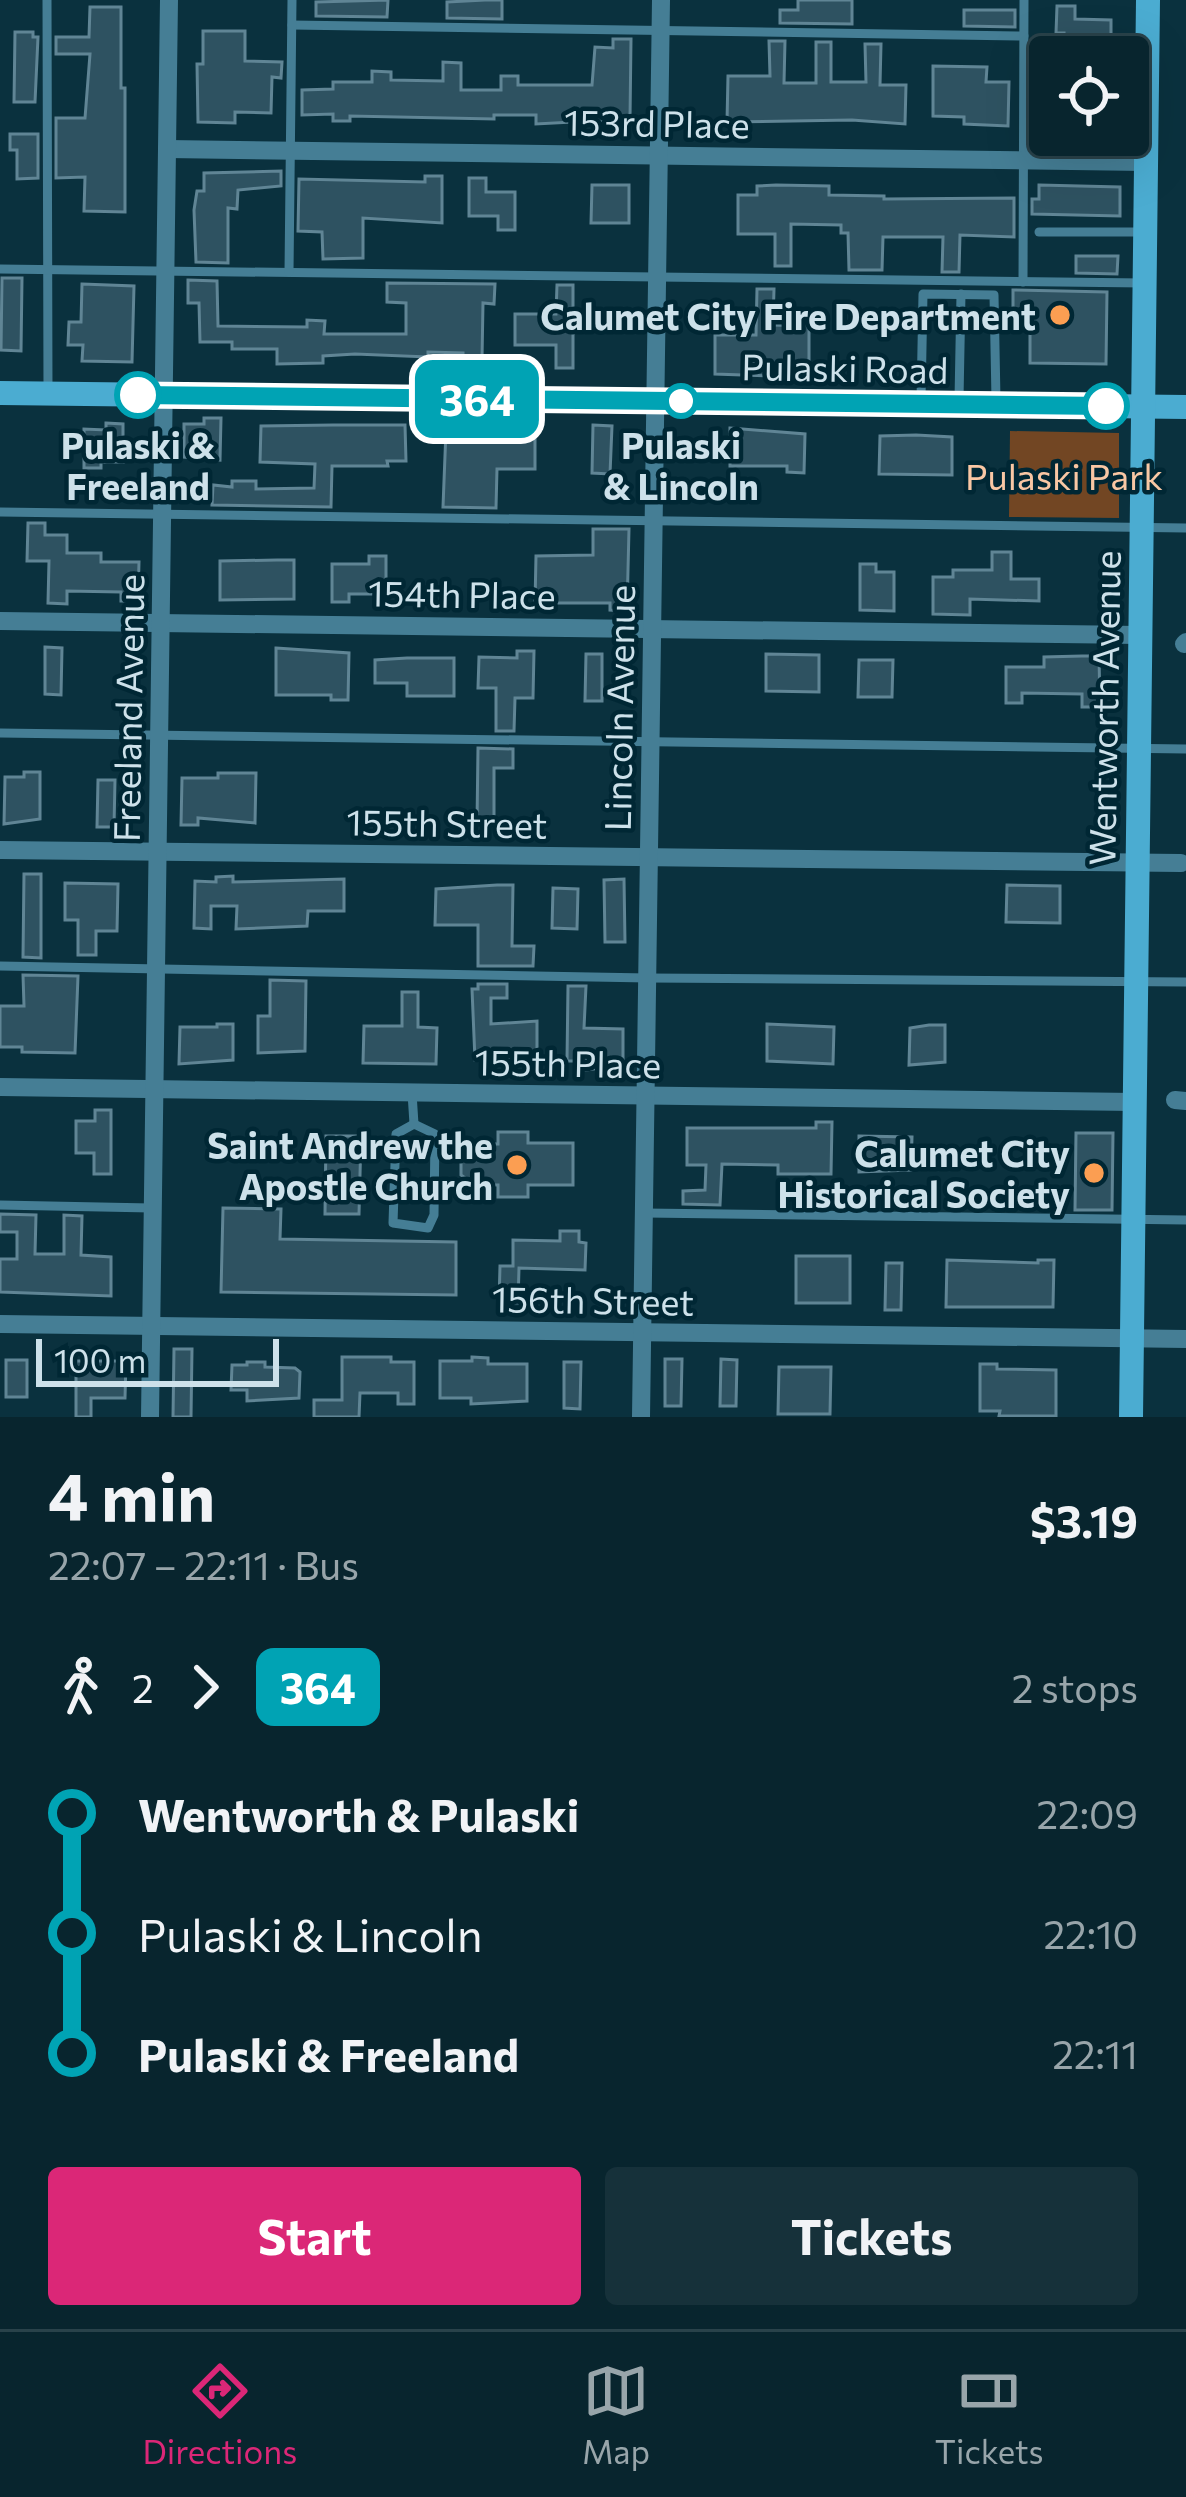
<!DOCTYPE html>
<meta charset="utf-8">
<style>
:root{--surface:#08252e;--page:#16313a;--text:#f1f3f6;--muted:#98a5aa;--line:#29424a;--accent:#db2777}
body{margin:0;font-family:Commissioner,sans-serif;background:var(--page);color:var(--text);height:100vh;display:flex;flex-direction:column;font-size:45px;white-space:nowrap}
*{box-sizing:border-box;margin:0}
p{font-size:39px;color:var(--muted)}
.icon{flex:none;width:66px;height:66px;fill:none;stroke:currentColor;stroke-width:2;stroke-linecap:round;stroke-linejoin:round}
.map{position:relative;height:1417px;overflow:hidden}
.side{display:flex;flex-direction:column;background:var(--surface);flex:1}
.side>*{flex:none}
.badge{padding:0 24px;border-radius:18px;font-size:42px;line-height:78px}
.controls{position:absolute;left:1029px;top:36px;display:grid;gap:24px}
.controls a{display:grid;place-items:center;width:120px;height:120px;border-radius:12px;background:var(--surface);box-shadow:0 12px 48px #0002,0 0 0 3px var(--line);font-size:60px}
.scale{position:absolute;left:36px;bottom:30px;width:243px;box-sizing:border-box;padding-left:12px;border:6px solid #cde1ea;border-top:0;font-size:33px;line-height:42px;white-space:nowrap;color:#cde1ea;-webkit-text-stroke:9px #002734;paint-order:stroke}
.map>.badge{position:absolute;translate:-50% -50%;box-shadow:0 0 0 6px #fff}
.legs{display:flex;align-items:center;gap:18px;height:132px;padding:0 48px;font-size:39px}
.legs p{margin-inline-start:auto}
.head{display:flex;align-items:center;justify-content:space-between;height:204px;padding:0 48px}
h1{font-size:66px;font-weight:700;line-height:90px}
.cta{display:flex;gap:24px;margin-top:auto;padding:24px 48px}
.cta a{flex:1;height:138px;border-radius:12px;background:var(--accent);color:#fff;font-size:48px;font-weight:700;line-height:138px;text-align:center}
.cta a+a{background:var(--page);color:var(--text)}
ul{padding:0 48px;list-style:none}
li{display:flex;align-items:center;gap:42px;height:120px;font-size:45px}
li i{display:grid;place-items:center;width:18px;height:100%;margin:0 15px;background:currentColor}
li i::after{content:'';width:30px;height:30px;margin:-15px;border:9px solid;border-radius:50%;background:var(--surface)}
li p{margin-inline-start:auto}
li:first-child i{background:linear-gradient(#0000 50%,currentColor 0)}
li:last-child i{background:linear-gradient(currentColor 50%,#0000 0)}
.tabs{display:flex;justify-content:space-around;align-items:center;height:168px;border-top:3px solid var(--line);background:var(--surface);font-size:33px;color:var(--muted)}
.tabs a{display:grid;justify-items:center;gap:6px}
.tabs .current{color:var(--accent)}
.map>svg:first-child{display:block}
.green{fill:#724623}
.building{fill:#2e5261;stroke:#608595;stroke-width:3}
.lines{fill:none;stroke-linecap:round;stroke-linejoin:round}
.lane{stroke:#457e95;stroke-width:9}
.street{stroke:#457e95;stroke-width:18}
.secondary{stroke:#4bacd1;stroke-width:24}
.line-1-casing{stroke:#fff;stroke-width:27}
.line-1{stroke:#00a3b4;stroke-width:18}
.poi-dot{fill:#fb9e52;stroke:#002734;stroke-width:4.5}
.stop-1-dot{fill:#fff;stroke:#00a3b4;stroke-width:6}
.labels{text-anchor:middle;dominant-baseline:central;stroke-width:9;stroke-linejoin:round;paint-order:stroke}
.street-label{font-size:36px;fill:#cde1ea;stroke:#002734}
.poi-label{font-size:36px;font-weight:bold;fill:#cde1ea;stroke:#002734;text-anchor:end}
.stop-label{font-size:36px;font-weight:bold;fill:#cde1ea;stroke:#002734}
.park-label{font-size:36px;fill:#f9c7a4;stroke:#002734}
</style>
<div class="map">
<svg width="1186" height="1417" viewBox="0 0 1186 1417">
<rect width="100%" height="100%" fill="#0a313e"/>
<!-- green -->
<path class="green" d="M 1010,431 L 1119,433 L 1119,518 L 1009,517 Z"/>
<!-- building -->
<g class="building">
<path d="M 388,0 L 387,17 L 316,16 L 316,2 Z"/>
<path d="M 485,0 L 502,0 L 502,19 L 447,18 L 447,2 Z"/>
<path d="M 798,0 L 852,0 L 852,24 L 780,23 L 780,10 L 798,10 Z"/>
<path d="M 1057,6 L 1075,6 L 1075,19 L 1111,20 L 1111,57 L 1063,57 L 1064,33 L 1056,33 Z"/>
<path d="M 90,7 L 121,7 L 121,88 L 125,88 L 125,212 L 84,211 L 85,177 L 56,178 L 56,118 L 85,118 L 90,54 L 56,54 L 56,37 L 89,37 Z"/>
<path d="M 964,10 L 1015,10 L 1015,27 L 964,26 Z"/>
<path d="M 203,31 L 245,31 L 245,61 L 282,62 L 281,78 L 272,77 L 271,113 L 235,112 L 235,123 L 198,122 L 197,64 L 203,64 Z"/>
<path d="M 15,32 L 33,32 L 33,37 L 38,37 L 35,102 L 14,102 Z"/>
<path d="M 613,39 L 631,39 L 630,119 L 536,124 L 536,115 L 494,115 L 494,119 L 350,116 L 350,121 L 333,121 L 333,114 L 302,115 L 302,90 L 333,89 L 333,82 L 372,82 L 372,71 L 391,72 L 391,80 L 443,81 L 443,62 L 461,63 L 461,90 L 501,90 L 501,76 L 518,76 L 518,85 L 592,85 L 595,47 L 613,48 Z"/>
<path d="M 769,41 L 785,41 L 784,83 L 816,83 L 816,42 L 831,42 L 831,82 L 866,82 L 865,44 L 881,44 L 880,85 L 906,85 L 905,124 L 852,120 L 727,122 L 728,76 L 770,76 Z"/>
<path d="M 933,66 L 987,67 L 986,82 L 1009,82 L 1008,126 L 964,124 L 964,117 L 933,116 Z"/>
<path d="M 10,134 L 38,134 L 38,178 L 17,179 L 17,150 L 10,150 Z"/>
<path d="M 281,171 L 281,186 L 238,190 L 237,209 L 228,208 L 228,263 L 196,262 L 194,210 L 197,191 L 204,191 L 204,173 Z"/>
<path d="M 425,176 L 442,176 L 442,223 L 363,218 L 363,258 L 323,259 L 322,232 L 298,231 L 299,179 L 425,182 Z"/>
<path d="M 469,178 L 486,178 L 486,192 L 515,192 L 515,230 L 498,230 L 498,216 L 469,216 Z"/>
<path d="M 592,185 L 629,185 L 629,223 L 591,223 Z"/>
<path d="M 776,185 L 829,186 L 829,195 L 884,196 L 884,199 L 1014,198 L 1014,237 L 960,235 L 959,272 L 942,272 L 943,237 L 883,237 L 882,270 L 849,270 L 848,233 L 841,233 L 841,225 L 791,224 L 791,266 L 775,266 L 775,234 L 738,234 L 738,195 L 757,195 L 757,186 Z"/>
<path d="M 1039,185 L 1120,187 L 1120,216 L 1032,214 L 1032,199 L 1039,199 Z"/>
<path d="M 1076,256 L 1118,256 L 1117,274 L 1076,273 Z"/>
<path d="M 2,278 L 22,278 L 21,351 L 1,350 Z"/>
<path d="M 188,280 L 217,281 L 218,326 L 307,327 L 307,320 L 325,321 L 324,334 L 406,334 L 406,303 L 387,302 L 387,283 L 495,284 L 494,304 L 483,303 L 482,359 L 463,358 L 463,353 L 428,352 L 428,357 L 355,354 L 323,356 L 323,363 L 277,364 L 277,349 L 232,349 L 232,342 L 200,342 L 199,303 L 188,303 Z"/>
<path d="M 82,284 L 134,286 L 132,362 L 82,361 L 83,345 L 68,345 L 69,322 L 81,322 Z"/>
<path d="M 557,285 L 573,285 L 573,368 L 556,368 L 556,345 L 515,345 L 515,314 L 556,314 Z"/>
<path d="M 757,289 L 774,289 L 773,325 L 809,326 L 809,371 L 773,370 L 772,376 L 715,374 L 715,335 L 756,335 Z"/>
<path d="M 1013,290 L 1107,292 L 1106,364 L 1030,363 L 1030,324 L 1013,324 Z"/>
<path d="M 204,418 L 221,418 L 220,460 L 184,457 L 184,424 L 204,424 Z"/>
<path d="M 106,423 L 123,424 L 123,462 L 101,462 L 101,468 L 84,468 L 84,429 L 106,430 Z"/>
<path d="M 333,425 L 405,425 L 406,461 L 387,461 L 388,466 L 332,466 L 331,507 L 212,505 L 213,485 L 232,487 L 232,481 L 256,481 L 256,489 L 314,488 L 315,464 L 260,462 L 261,426 Z"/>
<path d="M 593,425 L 612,426 L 610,474 L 592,473 Z"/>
<path d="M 730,428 L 805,434 L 804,473 L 787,472 L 787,466 L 730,466 Z"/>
<path d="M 446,430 L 461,430 L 461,440 L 518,442 L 519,430 L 535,431 L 535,469 L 497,469 L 496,508 L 443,507 Z"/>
<path d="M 916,435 L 952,437 L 952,475 L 879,474 L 880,436 Z"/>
<path d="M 28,523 L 45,523 L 45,535 L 67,535 L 67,553 L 101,553 L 101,562 L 139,562 L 138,601 L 121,601 L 121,592 L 67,591 L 67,604 L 48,603 L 49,561 L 27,561 Z"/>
<path d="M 593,529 L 629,529 L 627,611 L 610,610 L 610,603 L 535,603 L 536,556 L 593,555 Z"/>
<path d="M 992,552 L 1011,552 L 1011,579 L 1039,579 L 1039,601 L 970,599 L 970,615 L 933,614 L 933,577 L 953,577 L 953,570 L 992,570 Z"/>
<path d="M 369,556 L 386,556 L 386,594 L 349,594 L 349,602 L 332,602 L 332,564 L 369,564 Z"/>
<path d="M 277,560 L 294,560 L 294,599 L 220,600 L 220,561 Z"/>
<path d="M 860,564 L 876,564 L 876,572 L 894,572 L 894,611 L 860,610 Z"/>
<path d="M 45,647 L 62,648 L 61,695 L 45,694 Z"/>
<path d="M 276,648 L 349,653 L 348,700 L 331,700 L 331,695 L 276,695 Z"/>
<path d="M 517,651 L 534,651 L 533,698 L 515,698 L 514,731 L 496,731 L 496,688 L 478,688 L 479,657 L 517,658 Z"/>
<path d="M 586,654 L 602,654 L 602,701 L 585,701 Z"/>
<path d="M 766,654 L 819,655 L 819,692 L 766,691 Z"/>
<path d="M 1082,656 L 1099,656 L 1100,707 L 1082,707 L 1082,694 L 1022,693 L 1022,703 L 1006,703 L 1006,667 L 1044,667 L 1044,657 Z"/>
<path d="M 407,658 L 454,658 L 454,696 L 407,696 L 407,683 L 375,683 L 375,660 Z"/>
<path d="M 859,660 L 893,660 L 892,697 L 858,697 Z"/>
<path d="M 478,748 L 513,749 L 513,768 L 494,768 L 494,825 L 477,824 Z"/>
<path d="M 24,772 L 40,772 L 40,819 L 4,824 L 5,777 L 24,777 Z"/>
<path d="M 218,773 L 256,773 L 255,823 L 198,818 L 198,825 L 181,825 L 182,778 L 218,778 Z"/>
<path d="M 98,780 L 115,780 L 114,827 L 97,827 Z"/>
<path d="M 24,874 L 41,874 L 41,958 L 23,957 Z"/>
<path d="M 233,876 L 233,882 L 344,879 L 344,911 L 308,911 L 307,926 L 236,929 L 237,906 L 211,906 L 211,929 L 194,928 L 195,881 L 216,882 L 216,877 Z"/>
<path d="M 624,879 L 625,942 L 605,942 L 604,880 Z"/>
<path d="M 65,883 L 118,884 L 117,931 L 96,931 L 96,955 L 78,955 L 78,920 L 65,920 Z"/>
<path d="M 497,885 L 513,885 L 512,946 L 534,946 L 533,966 L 478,966 L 478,925 L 435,925 L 436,889 Z"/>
<path d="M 1007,885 L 1060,886 L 1060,923 L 1006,922 Z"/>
<path d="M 553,888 L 578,889 L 577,929 L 552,928 Z"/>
<path d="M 23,975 L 78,976 L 75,1053 L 22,1052 L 22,1047 L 0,1047 L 0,1006 L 24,1006 Z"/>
<path d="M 270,980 L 306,981 L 305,1051 L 258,1053 L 258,1016 L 270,1016 Z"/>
<path d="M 478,984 L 507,984 L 507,998 L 491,998 L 491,1024 L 537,1021 L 537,1058 L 475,1060 L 472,989 L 478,989 Z"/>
<path d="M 568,986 L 586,986 L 584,1028 L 623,1029 L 623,1065 L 586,1070 L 586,1061 L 567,1061 Z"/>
<path d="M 402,992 L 418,992 L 418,1027 L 437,1028 L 436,1064 L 363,1063 L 364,1026 L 402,1026 Z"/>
<path d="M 217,1024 L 233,1024 L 233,1060 L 179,1064 L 180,1027 L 217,1027 Z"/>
<path d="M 767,1024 L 834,1027 L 833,1064 L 767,1061 Z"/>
<path d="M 929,1025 L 945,1025 L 945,1062 L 909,1065 L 910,1028 Z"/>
<path d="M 95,1110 L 111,1110 L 111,1174 L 94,1174 L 94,1153 L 76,1153 L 76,1121 L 95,1121 Z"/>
<path d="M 816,1122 L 832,1122 L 831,1174 L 778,1174 L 778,1165 L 722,1164 L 720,1205 L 683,1204 L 683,1191 L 705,1190 L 706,1165 L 687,1165 L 687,1128 L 816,1128 Z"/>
<path d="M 498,1132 L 528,1132 L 528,1143 L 573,1143 L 573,1185 L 528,1185 L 528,1197 L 498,1197 L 498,1185 L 475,1185 L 461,1175 L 461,1155 L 475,1144 L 498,1144 Z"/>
<path d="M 1076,1133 L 1113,1133 L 1112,1210 L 1075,1210 Z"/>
<path d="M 326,1136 L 361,1136 L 359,1214 L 325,1214 Z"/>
<path d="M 859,1136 L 912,1137 L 911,1170 L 859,1172 Z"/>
<path d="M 223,1208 L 281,1209 L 280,1239 L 456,1242 L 456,1295 L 221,1292 Z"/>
<path d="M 0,1214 L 36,1215 L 35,1254 L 64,1254 L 64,1215 L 82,1216 L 81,1255 L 111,1257 L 111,1296 L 0,1292 L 0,1259 L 17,1259 L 17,1232 L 0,1232 Z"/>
<path d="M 560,1231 L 579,1231 L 579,1242 L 586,1243 L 585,1270 L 519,1268 L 518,1303 L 499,1302 L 500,1266 L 513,1266 L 513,1240 L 560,1241 Z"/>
<rect x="796" y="1256" width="54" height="47"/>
<path d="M 947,1260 L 1038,1263 L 1038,1260 L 1054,1260 L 1053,1307 L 946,1307 Z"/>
<path d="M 886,1263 L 902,1263 L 901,1310 L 885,1310 Z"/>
<path d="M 174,1349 L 192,1349 L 191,1417 L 173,1417 Z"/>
<path d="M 342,1357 L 391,1357 L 391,1362 L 414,1362 L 414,1404 L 398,1404 L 398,1393 L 360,1393 L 359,1417 L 314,1417 L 314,1400 L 342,1400 Z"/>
<path d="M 472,1357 L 488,1358 L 488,1364 L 527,1364 L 527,1401 L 471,1404 L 471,1398 L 440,1398 L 440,1361 L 472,1361 Z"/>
<path d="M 665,1359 L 682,1359 L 681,1406 L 665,1406 Z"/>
<path d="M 721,1359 L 737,1360 L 736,1406 L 720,1406 Z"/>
<rect x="6" y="1360" width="21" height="37"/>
<path d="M 76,1361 L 126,1361 L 125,1398 L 91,1398 L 91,1417 L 76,1417 Z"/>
<path d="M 247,1362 L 265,1362 L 265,1367 L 295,1368 L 300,1372 L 299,1398 L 247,1401 L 247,1390 L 231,1390 L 232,1365 L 247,1365 Z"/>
<path d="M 564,1362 L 581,1362 L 580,1409 L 564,1408 Z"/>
<path d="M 980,1364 L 997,1364 L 997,1369 L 1056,1370 L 1056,1416 L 999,1416 L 1000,1411 L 980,1411 Z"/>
<path d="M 779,1367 L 831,1367 L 830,1414 L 778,1414 Z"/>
</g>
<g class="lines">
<!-- lane -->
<g class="lane">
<path d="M 47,0 L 48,391"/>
<path d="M 292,25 L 1024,36"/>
<path d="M 1039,232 L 1145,232"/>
<path d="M 0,269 L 1144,283"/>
<path d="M 289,272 L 292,0"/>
<path d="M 1023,282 L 1024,0"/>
<path d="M 959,399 L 961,294"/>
<path d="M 921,400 L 923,294 L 994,295 L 996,400"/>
<path d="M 0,512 L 1186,528"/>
<path d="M 0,733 L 1186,749"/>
<path d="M 0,966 L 648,978 L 1186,982"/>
<path d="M 412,1093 L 414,1124"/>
<path d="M 414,1124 L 435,1134 L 434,1215 L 428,1228 L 393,1223 L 396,1134 Z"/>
<path d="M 0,1205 L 151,1208"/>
<path d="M 645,1213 L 1186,1220"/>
</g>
<!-- street -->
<g class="street">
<path d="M 167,149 L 1145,162"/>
<path d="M 0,621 L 1140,635"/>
<path d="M 1184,644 L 1186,642"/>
<path d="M 0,850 L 1181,863"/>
<path d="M 0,1087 L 1135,1102"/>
<path d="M 1175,1100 L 1186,1101"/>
<path d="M 0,1324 L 1186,1339"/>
<path d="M 150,1417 L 169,0"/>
<path d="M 641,1417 L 661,0"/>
</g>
<!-- secondary -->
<g class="secondary">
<path d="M 0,393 L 1186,407"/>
<path d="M 1131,1417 L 1148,0"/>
</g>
</g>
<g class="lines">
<!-- line-1 casing -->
<g class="line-1-casing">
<path id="line-1" d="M 138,395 L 1106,406"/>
</g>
<!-- line-1 -->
<use href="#line-1" class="line-1"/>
</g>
<!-- markers -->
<g class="poi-dot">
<circle cx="1060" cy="315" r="12"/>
<circle cx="517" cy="1165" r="12"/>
<circle cx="1094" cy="1173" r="12"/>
</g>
<g class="stop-1-dot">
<circle cx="138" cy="395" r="21"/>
<circle cx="681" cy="401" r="15"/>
<circle cx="1106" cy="406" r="21"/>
</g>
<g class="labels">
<!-- street labels -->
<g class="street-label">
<text transform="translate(657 122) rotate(1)">153rd Place</text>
<text transform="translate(845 367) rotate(1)">Pulaski Road</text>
<text transform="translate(462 593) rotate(1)">154th Place</text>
<text transform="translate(127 708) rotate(-89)">Freeland Avenue</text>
<text transform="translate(618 708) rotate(-89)">Lincoln Avenue</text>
<text transform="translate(1103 708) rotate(-89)">Wentworth Avenue</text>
<text transform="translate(447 822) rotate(1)">155th Street</text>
<text transform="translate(568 1062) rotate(1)">155th Place</text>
<text transform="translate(593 1299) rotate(1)">156th Street</text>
</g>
<!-- poi labels -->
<g class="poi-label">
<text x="1036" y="315">Calumet City Fire Department</text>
<text x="493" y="1144">Saint Andrew the<tspan x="493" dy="41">Apostle Church</tspan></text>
<text x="1070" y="1152">Calumet City<tspan x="1070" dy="41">Historical Society</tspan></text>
</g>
<!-- stop labels -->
<g class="stop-label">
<text x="138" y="444">Pulaski &amp;<tspan x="138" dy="41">Freeland</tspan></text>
<text x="681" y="444">Pulaski<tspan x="681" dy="41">&amp; Lincoln</tspan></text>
</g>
<!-- park labels -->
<g class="park-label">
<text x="1064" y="475">Pulaski Park</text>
</g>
</g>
</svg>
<div class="controls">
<a><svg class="icon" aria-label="locate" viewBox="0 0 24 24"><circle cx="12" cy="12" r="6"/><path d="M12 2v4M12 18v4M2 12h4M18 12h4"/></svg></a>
</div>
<div class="scale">100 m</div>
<b class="badge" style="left:477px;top:399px;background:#00a3b4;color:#fff">364</b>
</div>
<section class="side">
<div class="head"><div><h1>4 min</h1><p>22:07 – 22:11 · Bus</p></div><b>$3.19</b></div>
<div class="legs"><svg class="icon" aria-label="walk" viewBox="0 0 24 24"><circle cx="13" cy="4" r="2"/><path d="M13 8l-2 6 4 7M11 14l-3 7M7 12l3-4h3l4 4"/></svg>2<svg class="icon" aria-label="forward" viewBox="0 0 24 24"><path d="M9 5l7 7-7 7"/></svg><b class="badge" style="background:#00a3b4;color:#fff">364</b><p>2 stops</p></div>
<ul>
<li><i style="color:#00a3b4"></i><b>Wentworth &amp; Pulaski</b><p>22:09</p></li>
<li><i style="color:#00a3b4"></i><span>Pulaski &amp; Lincoln</span><p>22:10</p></li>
<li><i style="color:#00a3b4"></i><b>Pulaski &amp; Freeland</b><p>22:11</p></li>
</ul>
<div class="cta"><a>Start</a><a>Tickets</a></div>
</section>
<nav class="tabs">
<a class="current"><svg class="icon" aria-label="directions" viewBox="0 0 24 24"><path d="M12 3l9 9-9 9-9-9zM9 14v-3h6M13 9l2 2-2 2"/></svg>Directions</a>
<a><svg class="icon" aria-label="map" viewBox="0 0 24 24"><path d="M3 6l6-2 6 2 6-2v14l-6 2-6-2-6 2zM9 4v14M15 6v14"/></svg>Map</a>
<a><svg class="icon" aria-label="tickets" viewBox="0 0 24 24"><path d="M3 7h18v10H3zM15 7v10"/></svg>Tickets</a>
</nav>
